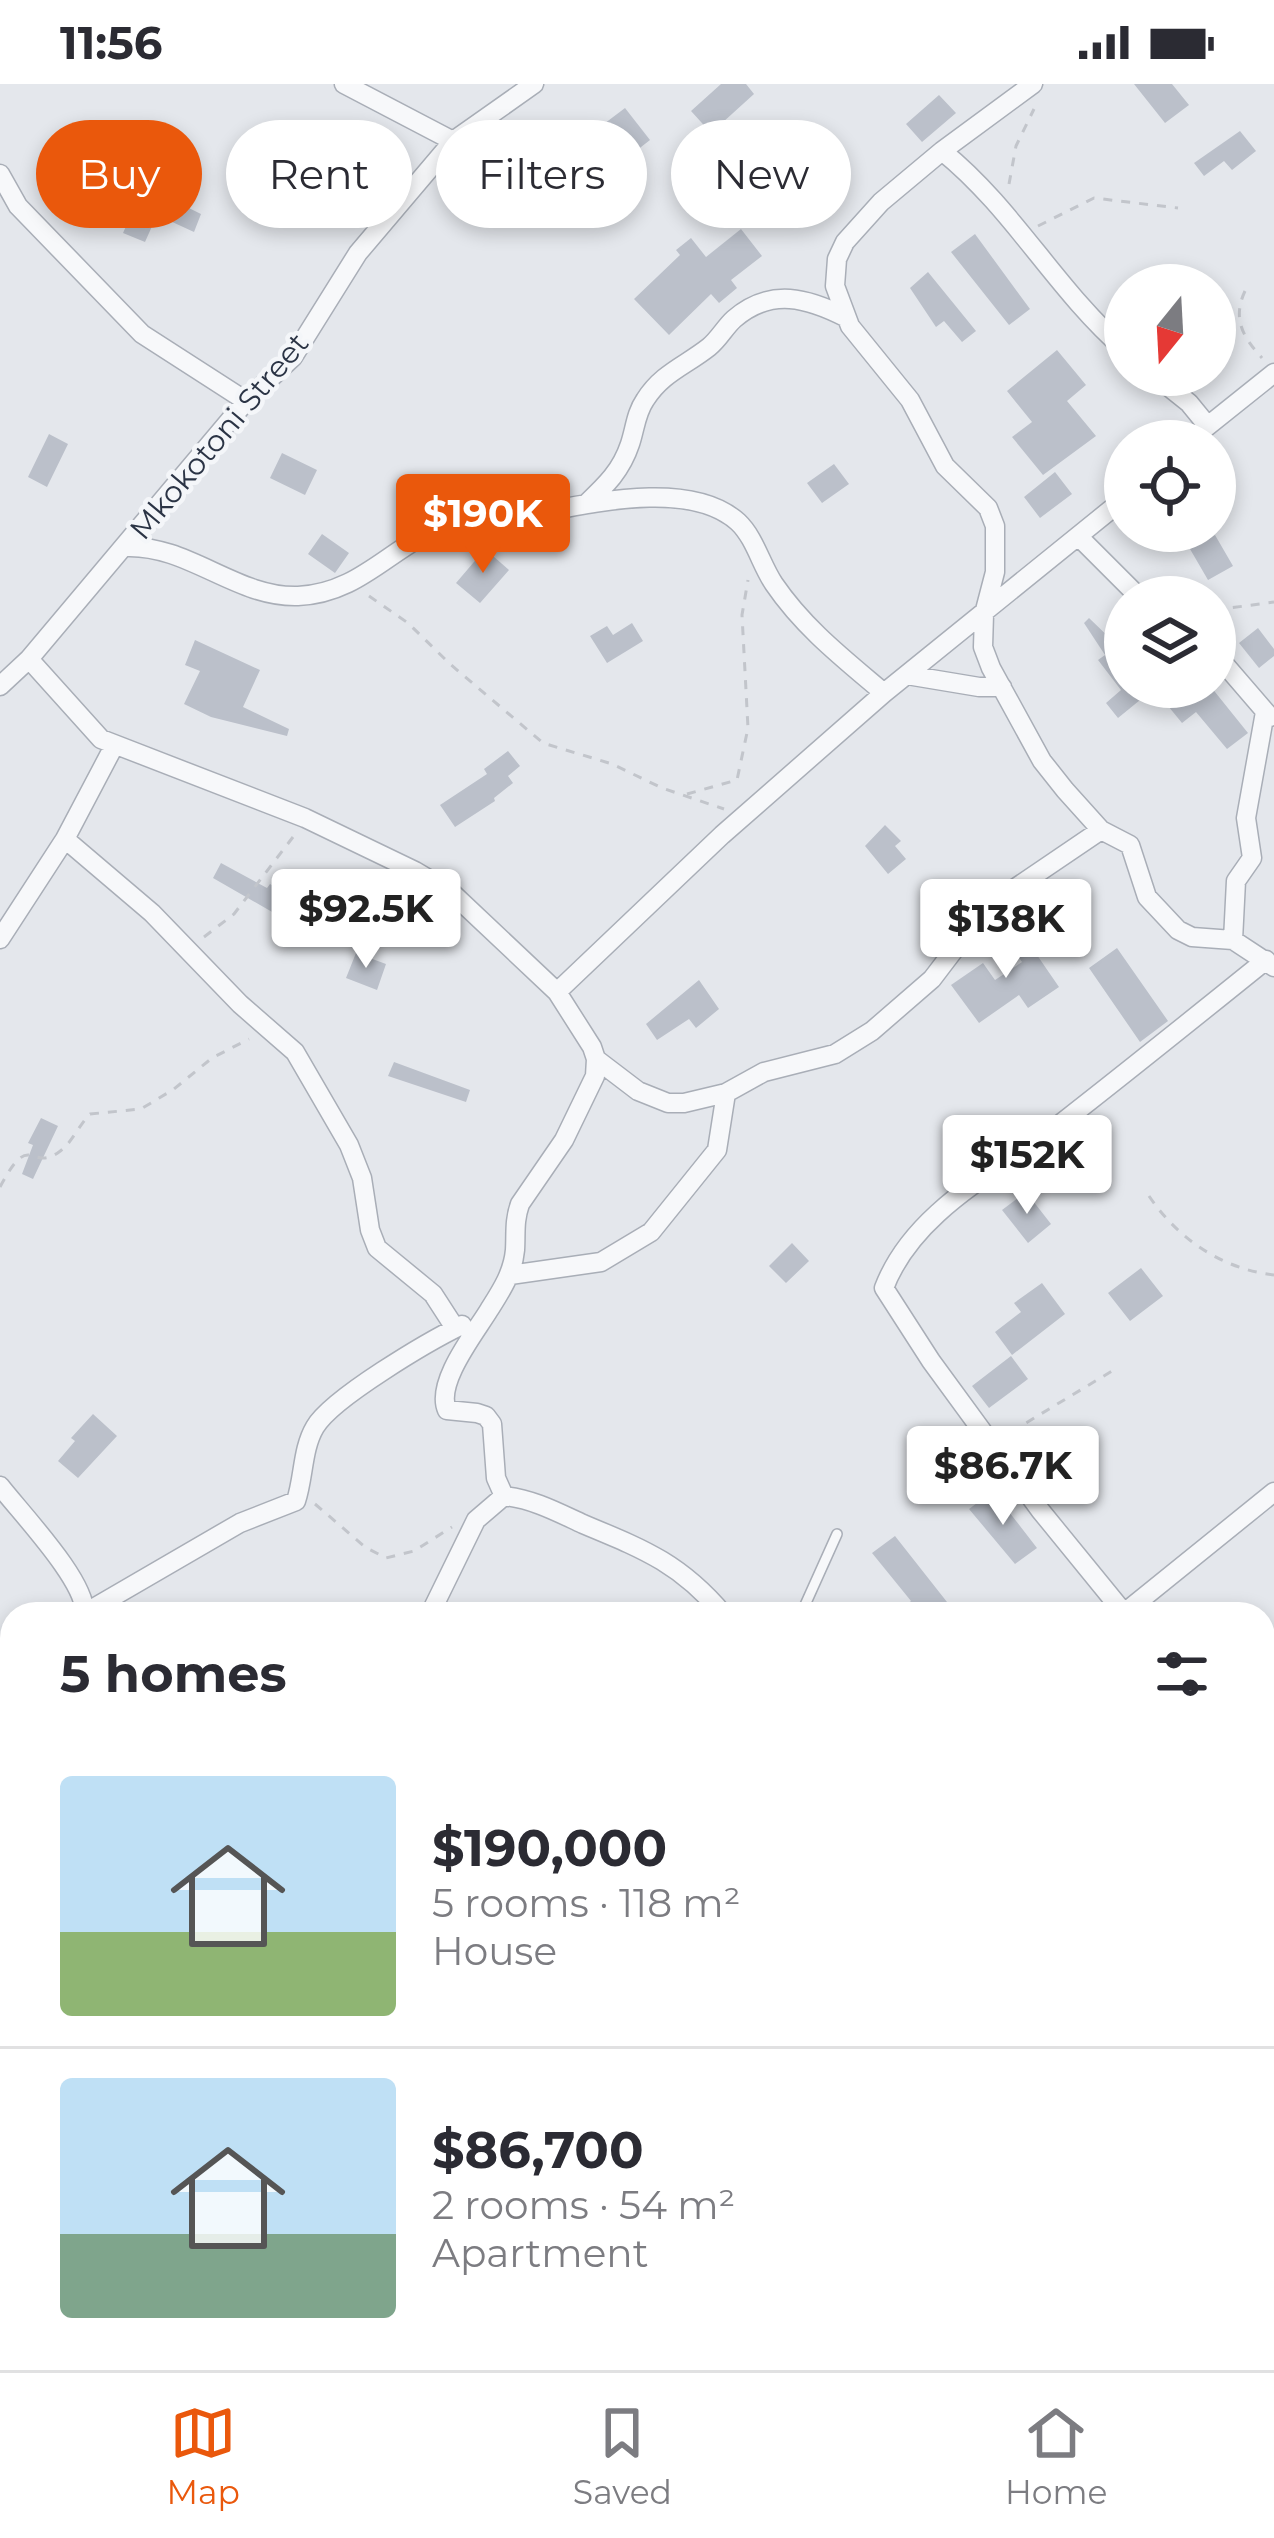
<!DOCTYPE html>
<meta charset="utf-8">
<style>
:root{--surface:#fff;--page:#f7f7f7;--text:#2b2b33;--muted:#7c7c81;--line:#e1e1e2;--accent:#ea580c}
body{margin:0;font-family:Montserrat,sans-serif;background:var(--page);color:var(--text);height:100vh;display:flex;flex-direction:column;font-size:45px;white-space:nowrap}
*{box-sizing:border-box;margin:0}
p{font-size:39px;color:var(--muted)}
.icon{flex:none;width:66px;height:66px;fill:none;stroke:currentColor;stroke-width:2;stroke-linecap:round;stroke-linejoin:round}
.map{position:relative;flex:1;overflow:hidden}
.details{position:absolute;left:0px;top:1518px;width:1275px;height:768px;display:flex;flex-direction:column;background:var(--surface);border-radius:36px 36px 0 0;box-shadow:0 6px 18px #0003}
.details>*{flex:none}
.banner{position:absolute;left:36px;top:36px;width:1203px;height:108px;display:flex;gap:24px}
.needle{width:78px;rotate:198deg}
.controls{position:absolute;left:1104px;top:180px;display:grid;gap:24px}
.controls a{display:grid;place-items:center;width:132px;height:132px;border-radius:50%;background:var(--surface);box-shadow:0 6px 18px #0003;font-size:60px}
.price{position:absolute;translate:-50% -102px;padding:0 27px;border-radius:12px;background:#fff;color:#222;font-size:39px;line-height:78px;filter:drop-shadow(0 3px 6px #0008)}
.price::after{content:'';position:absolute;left:50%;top:72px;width:36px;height:27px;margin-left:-18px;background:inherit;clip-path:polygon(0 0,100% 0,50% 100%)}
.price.on{background:var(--accent);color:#fff}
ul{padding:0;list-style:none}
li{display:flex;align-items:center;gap:36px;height:300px;padding:0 60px}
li+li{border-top:3px solid var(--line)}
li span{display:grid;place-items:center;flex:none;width:336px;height:240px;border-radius:12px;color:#555}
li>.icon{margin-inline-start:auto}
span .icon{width:144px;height:144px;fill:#fffc;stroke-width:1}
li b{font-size:51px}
h2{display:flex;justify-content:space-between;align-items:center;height:144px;padding:0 60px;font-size:51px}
.chip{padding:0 42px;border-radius:54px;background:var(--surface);box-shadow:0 6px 18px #0003;font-size:42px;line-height:108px}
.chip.on{background:var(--accent);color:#fff}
.status{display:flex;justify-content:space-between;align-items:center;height:84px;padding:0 60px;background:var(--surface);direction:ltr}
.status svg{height:33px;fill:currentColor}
.menu{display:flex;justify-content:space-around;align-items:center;height:168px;border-top:3px solid var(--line);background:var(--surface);font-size:33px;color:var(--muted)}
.menu a{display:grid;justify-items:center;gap:6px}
.menu .on{color:var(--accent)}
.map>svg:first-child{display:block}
.building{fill:#bbc0ca}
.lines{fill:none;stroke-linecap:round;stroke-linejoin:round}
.lane-casing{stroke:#a9aeb7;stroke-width:12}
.street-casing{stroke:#a9aeb7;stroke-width:21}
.path{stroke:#c2c5cb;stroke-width:3;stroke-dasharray:9 9;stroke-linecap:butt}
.lane{stroke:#f7f8fa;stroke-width:9}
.street{stroke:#f7f8fa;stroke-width:18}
.labels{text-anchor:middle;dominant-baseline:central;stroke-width:9;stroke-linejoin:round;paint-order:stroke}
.street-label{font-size:30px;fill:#2b3445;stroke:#f4f6f9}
</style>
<div class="status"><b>11:56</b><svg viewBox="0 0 49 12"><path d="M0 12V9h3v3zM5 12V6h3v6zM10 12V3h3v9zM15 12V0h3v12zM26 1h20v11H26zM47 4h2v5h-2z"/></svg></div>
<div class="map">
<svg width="1274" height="2286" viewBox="0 0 1274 2286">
<rect width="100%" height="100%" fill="#e4e7ec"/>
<path class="building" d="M721,0H746L754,10L711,49L691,27Z
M1134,0H1172L1189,21L1165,39Z
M939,11L956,29L922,58L906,40Z
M625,24L650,56L618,81L592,49Z
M1240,47L1256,67L1232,86L1224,77L1204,92L1194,79Z
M538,72L556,94L533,112L550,132L536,143L502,102Z
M144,102L201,130L194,148L157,131L145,158L123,149Z
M741,145L762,172L731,196L737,204L719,219L711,210L669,251L634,215L680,171L676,166L691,154L706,173Z
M975,150L1030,225L1009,241L951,168Z
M928,188L976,247L962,258L944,237L936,243L910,204Z
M1057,266L1086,301L1067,317L1096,352L1043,391L1012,353L1032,338L1007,307Z
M49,350L68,360L47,403L28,393Z
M282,369L317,386L305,411L270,394Z
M834,380L849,400L822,419L807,399Z
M1055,388L1072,410L1040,434L1024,413Z
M322,450L349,469L335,489L308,470Z
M1215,451L1233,482L1208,496L1190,465Z
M485,465L509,486L480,519L456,499Z
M1089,534L1116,560L1125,555V603H1156L1118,634L1106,619L1121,606L1098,576L1105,571L1084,539Z
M632,539L643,557L607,579L590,552L607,542L613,551Z
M1258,544L1274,565V572L1259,584L1239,559Z
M195,556L260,586L243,623L289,645L287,652L211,633L184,620L200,587L185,581Z
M1181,603H1211L1248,649L1227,665L1196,628L1182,639L1164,617Z
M508,667L520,682L508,692L513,699L494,714L495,717L455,743L440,721L487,690L484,685Z
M885,741L901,757L895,762L906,775L888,790L865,762Z
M221,779L267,804L270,800L323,833L312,851L213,794Z
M1015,839L1059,903L1028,924L1019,911L979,939L951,901L983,879L995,896L1022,878L1002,848Z
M1117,864L1168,937L1140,958L1089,884Z
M356,869L386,880L377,906L346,894Z
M699,896L719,925L696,944L689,935L657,956L646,940Z
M394,978L470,1006L466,1018L388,992Z
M41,1034L58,1042L33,1095L22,1090L33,1061L28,1059Z
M1026,1108L1051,1140L1028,1159L1002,1126Z
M792,1159L809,1177L786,1199L769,1182Z
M1141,1184L1163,1212L1130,1237L1108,1209Z
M1042,1199L1065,1230L1012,1271L995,1248L1021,1228L1014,1219Z
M1011,1272L1028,1295L989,1324L972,1302Z
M93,1330L117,1352L78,1394L58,1377L75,1357L71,1354Z
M993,1407L1037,1464L1015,1480L969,1425Z
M895,1452L947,1518L932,1530H895L911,1517L872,1469Z"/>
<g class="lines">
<g class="lane-casing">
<path id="lane" d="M801,1530L837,1450"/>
</g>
<g class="street-casing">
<path id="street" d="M344,0L453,57
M1033,0L942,67L881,118L845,158L837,175L835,202L850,242L910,316L945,382L988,424L995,442V488L984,530L983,563L991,584L1042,677L1065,706L1101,746L1130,761L1147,813L1178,846L1192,853L1233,856L1274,883
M942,67C1013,124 1056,206 1125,266
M0,90L18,122L142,250L246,317
M1154,291L1189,319L1207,341
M1189,357L1274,289
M586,420C606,401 621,387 630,360C635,345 636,329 645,316C662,289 685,282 709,263C719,255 725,243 734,235C771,203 808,214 847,234
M1078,452L1139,513
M125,463C188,460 236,514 298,512C365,509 395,455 453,440C473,435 496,436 516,433C577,423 687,392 738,438C755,454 761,481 774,500C804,544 844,575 884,609
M1215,574L1227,583L1270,633
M29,575L101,655L305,734L415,787L452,809L557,908L592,963L596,975L595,992L564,1056L520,1120C514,1137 516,1149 515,1166C513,1189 501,1207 489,1226C475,1249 435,1299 447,1326L477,1329L486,1332L492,1340L496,1394L504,1412
M907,591L979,603H1002
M0,602L29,575L246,317L293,273L358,169L453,57L534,0
M65,755L152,829L240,920L295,968L349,1061L362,1094L370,1146L377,1164L433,1210L455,1244
M0,855L65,755L114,662
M1233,856L1236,797L1252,774L1246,734L1265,628
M557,908L722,751L884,609L1125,414
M596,975L638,1007L668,1019H684L726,1009L764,988L835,970L872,947L932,895L986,824L1101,746
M510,1191L601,1178L651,1148L717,1066L726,1009
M0,1402C20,1428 89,1500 84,1530
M85,1529L240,1439L296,1417C304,1393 302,1365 315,1343C332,1314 429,1257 462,1241
M1124,1529L1040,1426L931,1277L884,1204C914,1125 1001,1086 1064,1037C1132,984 1199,930 1266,876
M430,1530L476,1436L504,1412C533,1415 557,1428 583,1440C643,1465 680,1479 723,1530
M1123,1530L1274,1408
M0,1602L12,1593
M1263,1708L1274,1699
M0,1926L12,1917
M0,2004L12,2019
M1263,2129L1274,2119
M0,2205L12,2196
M1263,2211L1274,2222
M244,2274L251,2286
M437,2274L444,2286
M999,2274L1009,2286
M183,2286L199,2274"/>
</g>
<path class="path" d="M1009,100L1016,62L1034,25
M1038,142L1094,114L1178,124
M1245,207C1232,235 1243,253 1262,274
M369,512L408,539L450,580L543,659L612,680L662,704L724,725
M1215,526L1274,518
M687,710L737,696L748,644L742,531L748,496
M204,853L234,830L293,753
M0,1103C31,1044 30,1089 59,1068C72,1059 79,1041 90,1030L141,1025L174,1005L212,974L249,955
M1149,1112C1178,1155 1222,1185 1274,1191
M1011,1348L1117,1284
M315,1420L365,1463L386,1474L414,1467L452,1443
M1263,1873L1274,1880"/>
<use href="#lane" class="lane"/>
<use href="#street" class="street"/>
</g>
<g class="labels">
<g class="street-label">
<text transform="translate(219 352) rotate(-50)">Mkokotoni Street</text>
</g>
</g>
</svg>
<div class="controls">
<a><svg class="needle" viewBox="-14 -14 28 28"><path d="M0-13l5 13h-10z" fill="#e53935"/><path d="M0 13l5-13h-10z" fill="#7c7c81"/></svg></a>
<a><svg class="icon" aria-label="locate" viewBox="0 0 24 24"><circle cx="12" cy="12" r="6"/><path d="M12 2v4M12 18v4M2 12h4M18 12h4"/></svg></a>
<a><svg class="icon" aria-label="layers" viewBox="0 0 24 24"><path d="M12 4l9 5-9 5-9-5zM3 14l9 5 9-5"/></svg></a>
</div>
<b class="price on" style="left:483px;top:492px">$190K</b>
<b class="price" style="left:366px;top:887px">$92.5K</b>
<b class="price" style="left:1006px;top:897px">$138K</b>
<b class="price" style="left:1027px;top:1133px">$152K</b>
<b class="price" style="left:1003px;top:1444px">$86.7K</b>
<div class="banner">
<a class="chip on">Buy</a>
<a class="chip">Rent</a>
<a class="chip">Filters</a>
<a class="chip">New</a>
</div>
<section class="details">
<h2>5 homes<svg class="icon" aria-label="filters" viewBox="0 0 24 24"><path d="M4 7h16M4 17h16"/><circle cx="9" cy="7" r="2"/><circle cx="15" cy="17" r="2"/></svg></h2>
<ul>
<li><span style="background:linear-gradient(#bfe0f5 65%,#8fb573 0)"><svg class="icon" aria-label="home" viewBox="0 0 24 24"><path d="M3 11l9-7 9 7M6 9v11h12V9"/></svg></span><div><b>$190,000</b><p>5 rooms · 118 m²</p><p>House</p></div></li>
<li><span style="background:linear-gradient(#bfe0f5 65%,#7fa58c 0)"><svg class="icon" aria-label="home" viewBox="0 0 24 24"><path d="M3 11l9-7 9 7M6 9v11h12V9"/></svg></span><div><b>$86,700</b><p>2 rooms · 54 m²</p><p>Apartment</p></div></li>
</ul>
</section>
</div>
<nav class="menu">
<a class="on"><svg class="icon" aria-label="map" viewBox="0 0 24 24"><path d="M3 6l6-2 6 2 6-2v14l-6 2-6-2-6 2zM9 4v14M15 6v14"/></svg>Map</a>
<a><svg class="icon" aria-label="saved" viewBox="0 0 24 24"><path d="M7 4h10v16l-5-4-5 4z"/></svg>Saved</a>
<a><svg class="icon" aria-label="home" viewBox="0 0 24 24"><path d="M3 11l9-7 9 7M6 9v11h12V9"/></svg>Home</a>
</nav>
